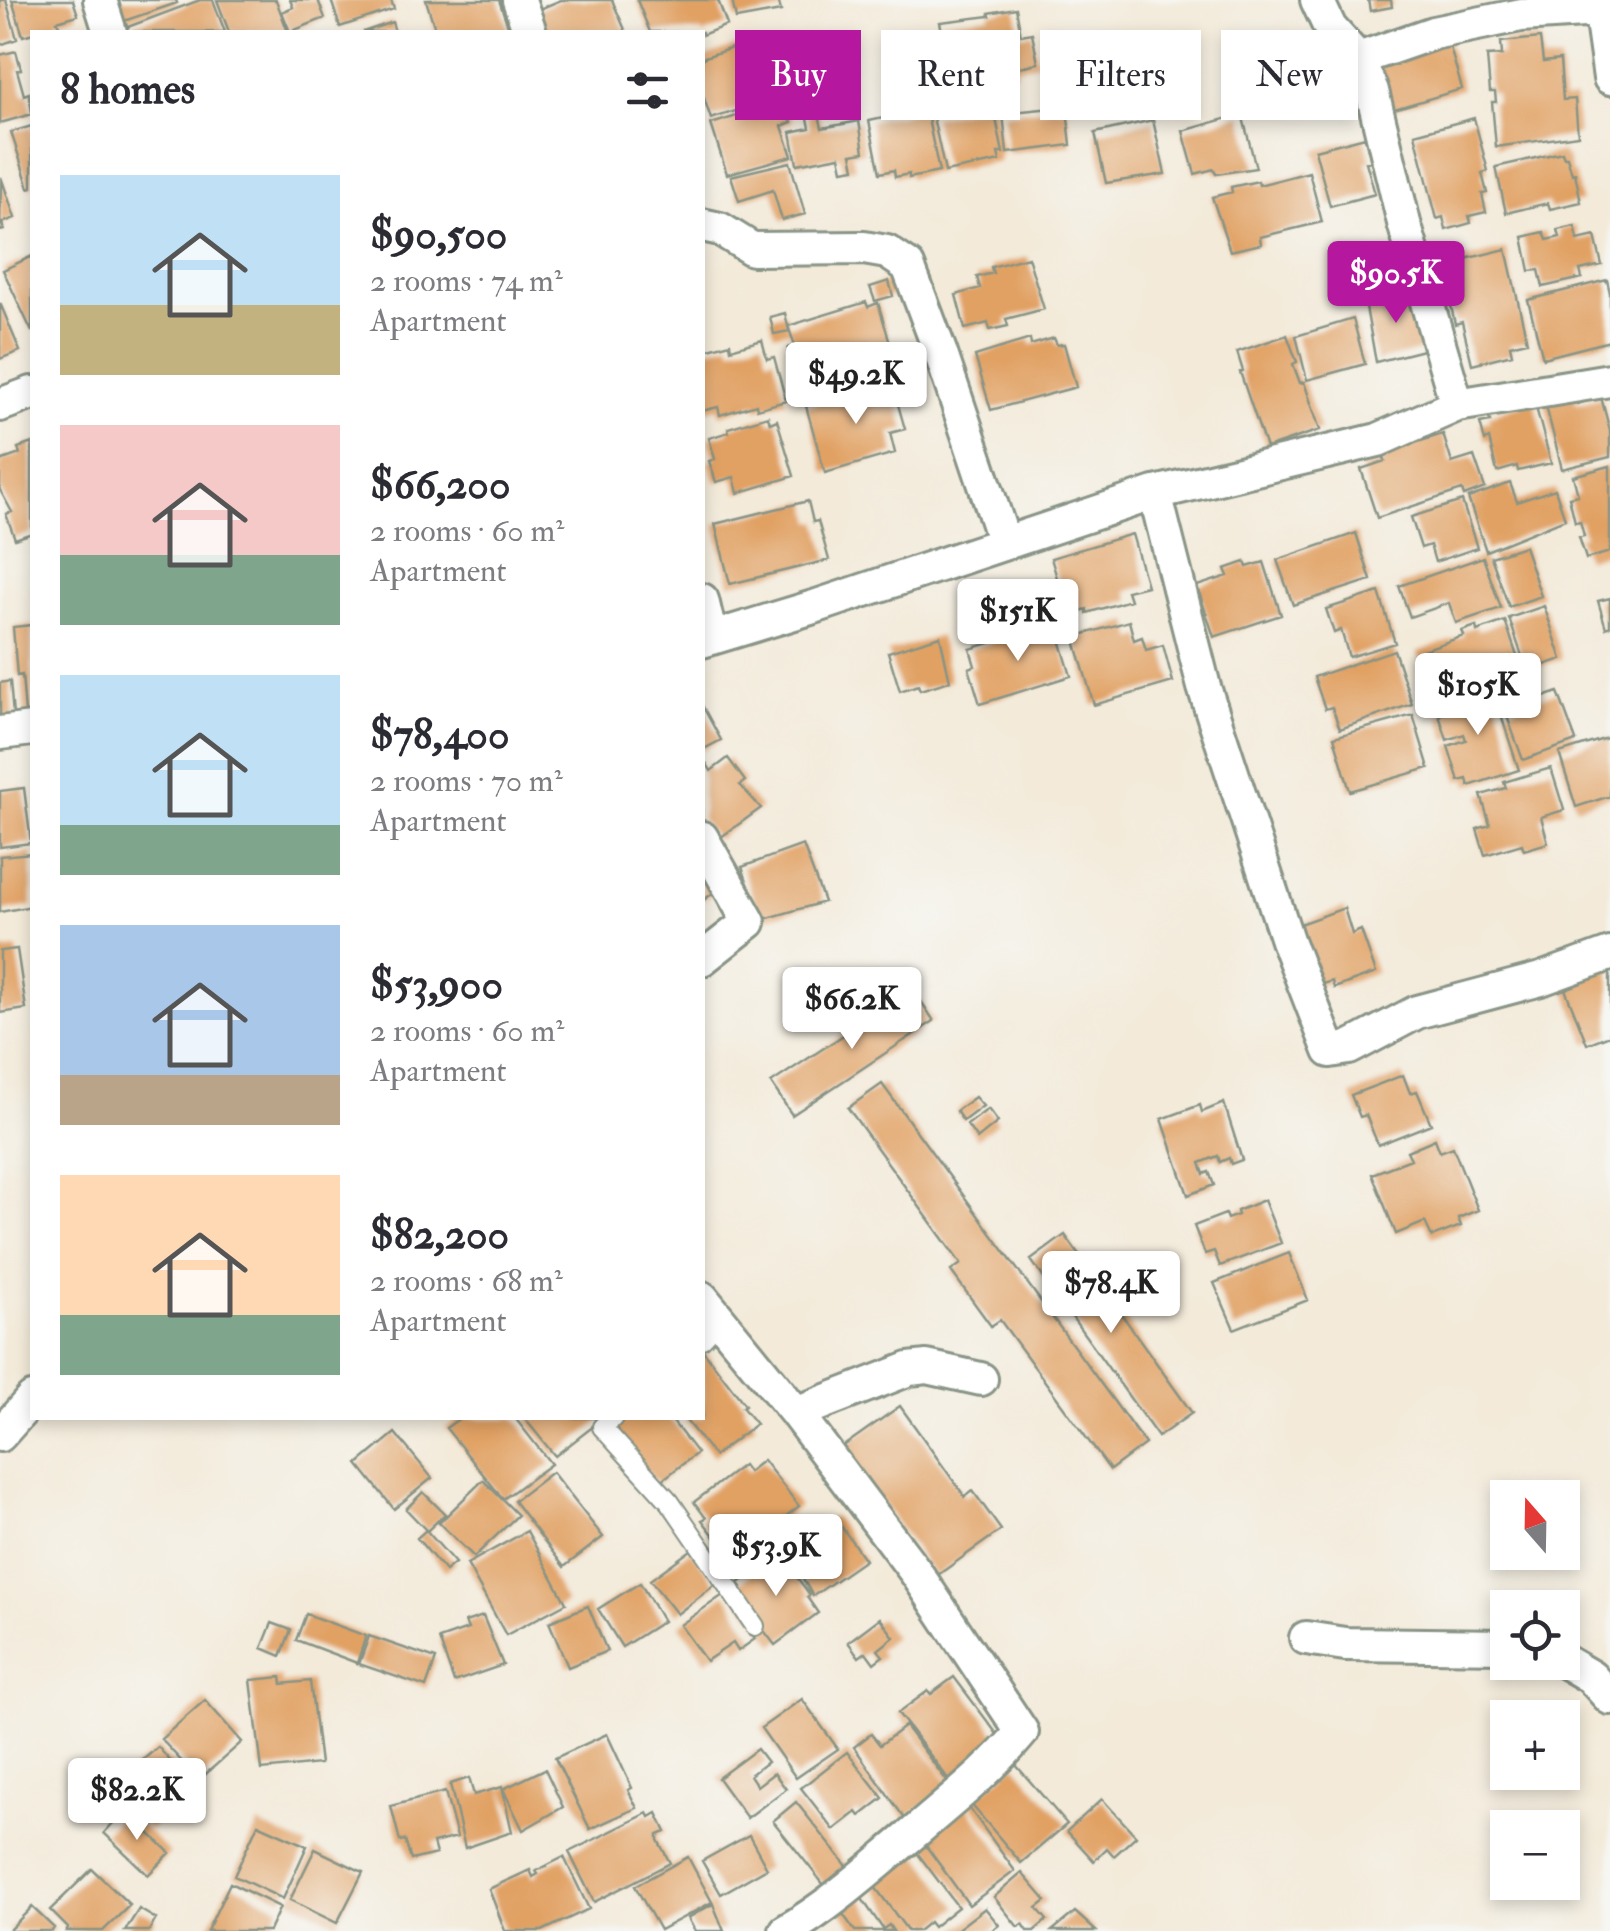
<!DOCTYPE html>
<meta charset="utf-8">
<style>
:root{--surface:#fff;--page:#f2f2f3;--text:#2b2b33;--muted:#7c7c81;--accent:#b5179e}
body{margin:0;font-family:"IM FELL Double Pica",serif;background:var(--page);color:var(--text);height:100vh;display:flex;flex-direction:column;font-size:38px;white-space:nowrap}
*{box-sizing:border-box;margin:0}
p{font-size:32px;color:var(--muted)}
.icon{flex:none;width:55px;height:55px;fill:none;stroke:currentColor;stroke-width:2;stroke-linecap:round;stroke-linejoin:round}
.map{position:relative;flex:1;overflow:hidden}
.sheet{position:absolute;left:30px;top:30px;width:675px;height:1390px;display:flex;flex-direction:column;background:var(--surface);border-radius:0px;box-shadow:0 5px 15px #0003}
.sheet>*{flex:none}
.banner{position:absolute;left:735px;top:30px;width:725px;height:90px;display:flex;gap:20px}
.needle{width:65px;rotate:340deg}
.tools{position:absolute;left:1490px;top:1480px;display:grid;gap:20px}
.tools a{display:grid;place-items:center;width:90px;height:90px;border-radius:0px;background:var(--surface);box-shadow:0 5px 15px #0003;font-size:50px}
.price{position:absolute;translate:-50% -85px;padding:0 22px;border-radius:10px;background:#fff;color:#222;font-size:32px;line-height:65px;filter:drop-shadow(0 2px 5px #0008)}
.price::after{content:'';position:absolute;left:50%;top:60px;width:30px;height:22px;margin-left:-15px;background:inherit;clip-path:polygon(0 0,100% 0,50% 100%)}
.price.selected{background:var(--accent);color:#fff}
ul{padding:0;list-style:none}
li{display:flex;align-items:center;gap:30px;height:250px;padding:0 30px}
li span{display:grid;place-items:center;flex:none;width:280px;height:200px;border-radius:0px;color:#555}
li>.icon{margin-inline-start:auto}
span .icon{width:120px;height:120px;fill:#fffc;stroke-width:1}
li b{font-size:42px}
h2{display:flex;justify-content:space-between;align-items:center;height:120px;padding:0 30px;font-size:42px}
.tag{padding:0 35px;border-radius:0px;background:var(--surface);box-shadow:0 5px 15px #0003;font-size:35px;line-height:90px}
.tag.selected{background:var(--accent);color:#fff}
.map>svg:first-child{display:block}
.building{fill:#e1a164}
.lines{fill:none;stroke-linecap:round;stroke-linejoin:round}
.lane-casing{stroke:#899486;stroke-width:22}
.street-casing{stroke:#899486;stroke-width:38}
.lane{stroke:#fff;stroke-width:18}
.street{stroke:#fff;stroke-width:32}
</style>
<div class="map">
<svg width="1610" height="1931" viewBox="0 0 1610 1931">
<rect width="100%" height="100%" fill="#f6f6f2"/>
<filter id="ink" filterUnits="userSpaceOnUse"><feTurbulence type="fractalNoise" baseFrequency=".01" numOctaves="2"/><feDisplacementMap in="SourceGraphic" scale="20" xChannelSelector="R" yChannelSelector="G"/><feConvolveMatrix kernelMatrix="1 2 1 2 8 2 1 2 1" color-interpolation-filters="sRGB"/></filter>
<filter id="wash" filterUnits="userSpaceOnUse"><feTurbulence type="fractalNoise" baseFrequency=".0048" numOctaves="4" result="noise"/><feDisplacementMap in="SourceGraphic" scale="40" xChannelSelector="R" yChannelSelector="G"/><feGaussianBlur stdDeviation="2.25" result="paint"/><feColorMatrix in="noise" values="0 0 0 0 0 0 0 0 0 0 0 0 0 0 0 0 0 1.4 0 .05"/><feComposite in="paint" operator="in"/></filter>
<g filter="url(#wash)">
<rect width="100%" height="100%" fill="#f3ead9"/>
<g id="blocks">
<path class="building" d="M0,0H6L17,39L0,45Z
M12,0H73L78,15L57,21L59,26L23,36Z
M117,0H176L177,3L124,21Z
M200,0H213L225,32H127L125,28Z
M217,0H276L288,32H229Z
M290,0H318L325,18L290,32L282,12L293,7Z
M331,0H391L394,9L340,27Z
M426,0H499L510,32H436Z
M561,0H612L626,32H547L537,10Z
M637,0H718L727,25L702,35V32H650Z
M732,0H778L781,11L736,19Z
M1368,0H1391L1392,7L1370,11Z
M1016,8L1021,35L1032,33L1038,63L1016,68L1017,73L980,80L979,75L952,80L940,22L990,16L989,13Z
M392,22L395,32H363Z
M1447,37L1462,89L1391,110L1375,58Z
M1540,38L1543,62L1560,60L1563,100L1575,99L1578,135L1496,147L1492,102H1496L1495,92H1490L1487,56L1502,55L1501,42Z
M750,42L760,72L755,73L764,102L711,119L702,92V58Z
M16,51L21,69L17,70L24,95L29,93L32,114L0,123V55Z
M787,103L792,122L782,126L792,156L727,174L711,124L769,106L772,117L776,116L773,107Z
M993,104L1003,153H998L1000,161L945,172L933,117Z
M1062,107L1067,109L1071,145L1007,153L1003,113Z
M926,109L939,172L909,178V174L895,177L894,170L880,173L869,121Z
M818,110L822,128L859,121L864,152L852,154L855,168L843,170L840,156L797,164L791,132L810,128L807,113Z
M1242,114L1256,168L1216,174L1214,169L1195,174L1183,131Z
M1474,118L1488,171L1482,173L1487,193L1482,194L1486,212L1469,216L1471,223L1446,230L1443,217L1437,219L1415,134Z
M1153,120L1165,174L1106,183L1095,133Z
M32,126V187L29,188L11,132Z
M1365,137L1371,161L1366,162L1375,194L1330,206L1315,150Z
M1562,152L1564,157H1567L1572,174L1575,173L1581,202L1550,209L1548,203L1506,213L1496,167Z
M790,162L805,214L782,220L773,190L739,201L731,176Z
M1309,172L1322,222L1260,237L1261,244L1230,251L1212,197L1232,192L1231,187L1258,181L1259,185Z
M1,177L15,218L2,223L4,230L0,231Z
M1575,226L1578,240L1595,236L1602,265L1580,270L1582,278L1543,287L1539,270L1530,271L1523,237L1544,232L1547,240L1560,237L1558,230Z
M1506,249L1527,341L1510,345L1512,354L1472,364L1462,322L1455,324L1444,274L1451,272L1449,263Z
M32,256V332L3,270Z
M1028,257L1044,309L1006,319L1008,326L990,330L988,323L965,329L956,295L980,288L977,277L993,273L991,267Z
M1607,280L1610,293V341L1543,358L1528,300Z
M889,281L893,296L875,301L870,287Z
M1418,293L1427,349L1376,362L1365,302Z
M866,302L868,307L878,303L896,363L802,392L788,348L795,346L788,326Z
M0,303L20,351L0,359Z
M785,313L789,331L774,334L770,317Z
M1353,319L1365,364L1307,380L1296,336Z
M1287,335L1297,362L1293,364L1300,383L1304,382L1320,430L1266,448L1240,372L1243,371L1237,352Z
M1054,338L1057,345L1064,344L1076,387L991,410L975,356L1030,339L1031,345Z
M762,340L767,359L774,357L786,401L757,409L756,404L720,415L718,407L702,411V351L730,343L731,349Z
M891,380L905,429L890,433L895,453L825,473L806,406L833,398L835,403L852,399L850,392Z
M1574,394L1577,404L1601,397L1610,431V457L1562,469L1545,402Z
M1534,400L1551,463L1518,471L1517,466L1497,472L1489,439L1485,441L1480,423L1490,421L1488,416Z
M768,416L770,423L777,420L794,476L738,493L734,477L716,482L709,461L715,459L709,438L729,432L728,428Z
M1443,434L1452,463L1474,456L1485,488L1464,496L1462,490L1377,518L1361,469L1385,461L1383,453Z
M32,443V533L15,539L6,514L12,512L0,490V461L20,454L18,448Z
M1610,466V552L1586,559L1579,537L1584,536L1580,521L1575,522L1569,497L1578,495L1573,476Z
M1510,483L1517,502L1555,489L1565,519L1486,551L1468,498Z
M808,501L813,522L818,521L829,560L730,584L715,524Z
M1462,501L1477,548L1435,562L1430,545L1421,548L1411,517Z
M1356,533L1371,580L1293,605L1277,560Z
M1132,534L1147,586L1127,591L1130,600L1087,613V609L1068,614L1051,558Z
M1524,546L1541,596L1509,607L1491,557Z
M1483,557L1501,608L1456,623L1449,603L1410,617L1399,586Z
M1245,562L1247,567L1264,562L1281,615L1214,637L1197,586L1228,576L1225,569Z
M1379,592L1395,643L1349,657L1341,630L1334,633L1326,609Z
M1610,598V626L1606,628L1598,601Z
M1544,606L1562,659L1527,671L1509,618Z
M1129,621L1134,640L1142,637L1146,650L1163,645L1173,682L1094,705L1074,637Z
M1505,621L1523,674L1435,704L1417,652L1464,636L1462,631L1476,626L1477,631Z
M1055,623L1071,676L980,704L969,668L975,666L970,649Z
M32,625V724L26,725L22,675L17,676L13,627Z
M940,636L950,681L920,690L918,685L900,691L888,652Z
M1394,650L1412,704L1340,729L1332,707L1325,709L1314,677Z
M10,681L14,727L0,728V683Z
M1492,688L1519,770L1469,786L1467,779L1459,781L1448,746L1466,740L1464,734L1447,740L1439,715L1448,712L1445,703Z
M1558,692L1576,741L1523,760L1505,711Z
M702,705L721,740L702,750Z
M1413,715L1429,768L1350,791L1334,737Z
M1610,737V796L1576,807L1559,753Z
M728,758L745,781L740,785L761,808L717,840L702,820V767L707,764L711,771Z
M1551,768L1564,810L1541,817L1548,843L1524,850L1522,844L1485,855L1477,829L1490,825L1481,795L1506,788L1504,782Z
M24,788L31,843L0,847V791Z
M803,845L824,902L761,920L742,867Z
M32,853V906L0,912V856Z
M702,866L719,889L702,901Z
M1344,908L1352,934L1361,930L1376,973L1334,988L1332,981L1316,986L1294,926Z
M17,949L26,1009L0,1013V951Z
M1610,964V1035L1587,1044L1565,989L1584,981L1582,975Z
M913,989L934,1021L792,1115L771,1083Z
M1403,1075L1410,1093L1417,1091L1431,1124L1378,1145L1366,1115L1360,1117L1351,1095Z
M882,1084L1145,1444L1110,1470L1000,1320L991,1326L951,1271L961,1264L848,1108Z
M975,1097L983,1106L963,1121L956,1111Z
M1224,1103L1242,1160L1231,1164L1229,1158L1220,1162L1218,1156L1200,1163L1204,1174L1209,1172L1214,1185L1188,1195L1162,1119L1200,1105L1202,1112Z
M988,1109L998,1122L977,1139L967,1125Z
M1435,1139L1440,1152L1453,1147L1478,1210L1458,1218L1461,1226L1432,1237L1425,1222L1396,1234L1372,1174L1411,1159L1407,1151Z
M1264,1200L1281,1243L1220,1266L1214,1251L1205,1254L1194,1226L1225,1214L1227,1219L1238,1215L1237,1211Z
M1065,1235L1192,1413L1158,1437L1031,1260Z
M1289,1253L1308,1300L1234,1329L1214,1283Z
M702,1349L745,1405L742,1407L756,1424L714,1456L684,1418H702Z
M900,1406L965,1497L973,1491L1001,1530L935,1577L842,1447Z
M460,1418H515L551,1464L503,1499L446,1428Z
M529,1418H595L599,1422L555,1456L526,1420Z
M622,1418H670L697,1453L657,1484L611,1426Z
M395,1433L432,1478L394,1509L358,1464Z
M763,1460L799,1506L776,1524L772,1519L750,1535L755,1541L732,1559L702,1520L706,1518L694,1502L743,1465L748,1472Z
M552,1472L603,1537L564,1567L514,1501Z
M483,1480L518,1515L474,1557L439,1523Z
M423,1492L445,1514L427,1531L406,1509Z
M834,1516L865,1560L813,1596L785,1549Z
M426,1530L455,1563L445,1571L417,1538Z
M527,1531L566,1603L506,1635L467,1564Z
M691,1550L716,1584L677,1614L650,1580Z
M779,1553L810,1595L807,1597L818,1613L775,1645L735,1593L742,1587L739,1583Z
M640,1583L663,1621L622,1647L598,1609Z
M726,1593L755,1639L738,1651L733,1643L706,1661L680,1625Z
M588,1606L607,1651L568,1667L549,1622Z
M306,1614L366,1636L357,1663L296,1640Z
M483,1616L503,1665L454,1682L439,1639L468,1629L465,1622Z
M880,1618L894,1637L878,1650L883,1656L874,1663L866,1652L859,1657L848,1642Z
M272,1623L291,1630L281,1656L262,1648Z
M369,1636L436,1659L426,1687L359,1664Z
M281,1677L282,1684L310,1681L320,1764L262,1770L251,1680Z
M954,1677L1006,1746L953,1785L898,1713L928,1691L931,1694Z
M802,1699L838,1749L796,1778L761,1728Z
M205,1700L242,1742L199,1780L161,1739Z
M905,1726L950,1785L905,1819L854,1747L871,1734L880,1745Z
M607,1734L632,1788L628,1790L637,1808L590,1829L555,1758Z
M158,1747L194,1788L149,1830L111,1787Z
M757,1749L767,1762L750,1775L757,1786L774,1773L786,1789L747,1818L718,1778Z
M847,1752L883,1798L860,1816L857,1812L834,1830L801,1788Z
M1015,1764L1067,1824L1021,1863L970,1803Z
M545,1769L563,1807L523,1830L503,1789Z
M469,1778L474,1795L502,1787L512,1832L465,1848L450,1784Z
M445,1792L457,1837L433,1843L436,1854L411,1860L405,1840L400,1841L391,1806Z
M1102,1799L1136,1836L1114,1856L1107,1848L1094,1861L1067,1831Z
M796,1802L847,1866L824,1885L773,1821Z
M967,1805L1015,1871L969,1905L921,1839Z
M125,1810L170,1853L148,1875L104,1833Z
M648,1813L650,1817L657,1813L666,1832L658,1835V1840L670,1863L594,1902L569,1852Z
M258,1824L307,1846L283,1899L234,1876Z
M749,1835L767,1868L721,1894L702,1861Z
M909,1842L958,1907L933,1927L929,1922L918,1931H908L869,1879Z
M315,1849L363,1872L337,1923L290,1900Z
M564,1857L589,1909L542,1931H505L489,1889L530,1870L533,1877L538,1874L536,1871Z
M688,1857L712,1902L660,1930L635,1886Z
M92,1869L130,1905L103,1931H66L68,1928L50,1910Z
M1022,1873L1046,1901L1037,1908L1047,1920L1034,1931H1028L1023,1924L1018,1927L994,1897Z
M230,1883L280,1907L269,1931H207Z
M860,1896L883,1929L889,1925L893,1931H855L840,1910Z
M713,1904L724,1931H695L688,1918Z
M32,1907L54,1928L52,1931H8Z
M985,1908L999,1925L991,1931H955Z
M139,1909L156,1919L149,1931H125Z
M1075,1912L1096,1931H1052Z"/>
</g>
</g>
<g filter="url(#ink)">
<use href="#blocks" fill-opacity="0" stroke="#899486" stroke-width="2.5"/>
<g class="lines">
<g class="lane-casing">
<path id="lane" d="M702,1339L720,1320
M613,1418L602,1427L670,1502L755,1626"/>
</g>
<g class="street-casing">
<path id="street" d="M100,0L110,32
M519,0L530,32
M1317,0L1330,28L1358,59L1372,91L1404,223L1457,405
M1599,0L1610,78
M1358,59L1433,33L1521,15L1600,10
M702,225L720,229L752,249L864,248L887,252L908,266L941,354L1004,542
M0,405L32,393
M1155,493L1204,687L1287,940L1330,1051L1349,1048L1417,1012L1541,979L1610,954
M702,600L711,638
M702,641L817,606L1155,493L1378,440L1457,405L1610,380
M0,733L32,729
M702,838L749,922L702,959
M702,1298L796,1413L915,1571L1022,1732C989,1772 948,1803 909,1837C869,1870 831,1905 786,1931
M796,1413L909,1369L927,1367L981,1379
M0,1435L32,1399
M1306,1638L1345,1644L1508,1646
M1562,1660L1591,1677L1610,1698"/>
</g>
<use href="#lane" class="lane"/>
<use href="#street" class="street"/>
</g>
</g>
</svg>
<div class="tools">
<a><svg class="needle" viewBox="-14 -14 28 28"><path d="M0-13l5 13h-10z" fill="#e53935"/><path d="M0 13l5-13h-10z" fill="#7c7c81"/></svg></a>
<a><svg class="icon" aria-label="locate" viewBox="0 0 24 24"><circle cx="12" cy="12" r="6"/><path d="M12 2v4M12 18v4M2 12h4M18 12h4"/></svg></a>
<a>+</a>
<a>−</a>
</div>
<b class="price selected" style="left:1396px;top:326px">$90.5K</b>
<b class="price" style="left:856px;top:427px">$49.2K</b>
<b class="price" style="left:1018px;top:664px">$151K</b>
<b class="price" style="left:1478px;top:738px">$105K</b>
<b class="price" style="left:852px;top:1052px">$66.2K</b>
<b class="price" style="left:1111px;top:1336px">$78.4K</b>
<b class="price" style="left:776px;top:1599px">$53.9K</b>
<b class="price" style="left:137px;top:1843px">$82.2K</b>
<div class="banner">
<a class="tag selected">Buy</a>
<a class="tag">Rent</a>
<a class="tag">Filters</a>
<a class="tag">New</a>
</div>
<section class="sheet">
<h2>8 homes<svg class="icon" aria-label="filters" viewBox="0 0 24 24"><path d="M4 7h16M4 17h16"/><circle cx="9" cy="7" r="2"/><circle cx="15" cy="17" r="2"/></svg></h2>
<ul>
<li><span style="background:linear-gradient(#bfe0f5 65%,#c2b280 0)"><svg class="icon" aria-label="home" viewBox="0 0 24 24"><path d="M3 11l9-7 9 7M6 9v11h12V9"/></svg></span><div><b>$90,500</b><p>2 rooms · 74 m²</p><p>Apartment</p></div></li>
<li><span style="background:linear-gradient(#f6c9c9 65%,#7fa58c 0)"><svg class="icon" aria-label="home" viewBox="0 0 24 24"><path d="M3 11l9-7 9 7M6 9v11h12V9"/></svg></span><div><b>$66,200</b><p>2 rooms · 60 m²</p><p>Apartment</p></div></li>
<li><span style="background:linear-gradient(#bfe0f5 75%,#7fa58c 0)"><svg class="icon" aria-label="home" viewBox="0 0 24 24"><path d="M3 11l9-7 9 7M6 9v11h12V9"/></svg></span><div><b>$78,400</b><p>2 rooms · 70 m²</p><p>Apartment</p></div></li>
<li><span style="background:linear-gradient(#a9c7e8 75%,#b9a48a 0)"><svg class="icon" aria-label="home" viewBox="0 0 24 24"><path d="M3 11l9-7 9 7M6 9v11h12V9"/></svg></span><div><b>$53,900</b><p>2 rooms · 60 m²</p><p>Apartment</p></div></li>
<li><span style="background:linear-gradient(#ffd9b3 70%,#7fa58c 0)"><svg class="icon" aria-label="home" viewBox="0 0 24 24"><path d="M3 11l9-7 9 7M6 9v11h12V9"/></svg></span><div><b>$82,200</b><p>2 rooms · 68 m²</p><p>Apartment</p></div></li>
</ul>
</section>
</div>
